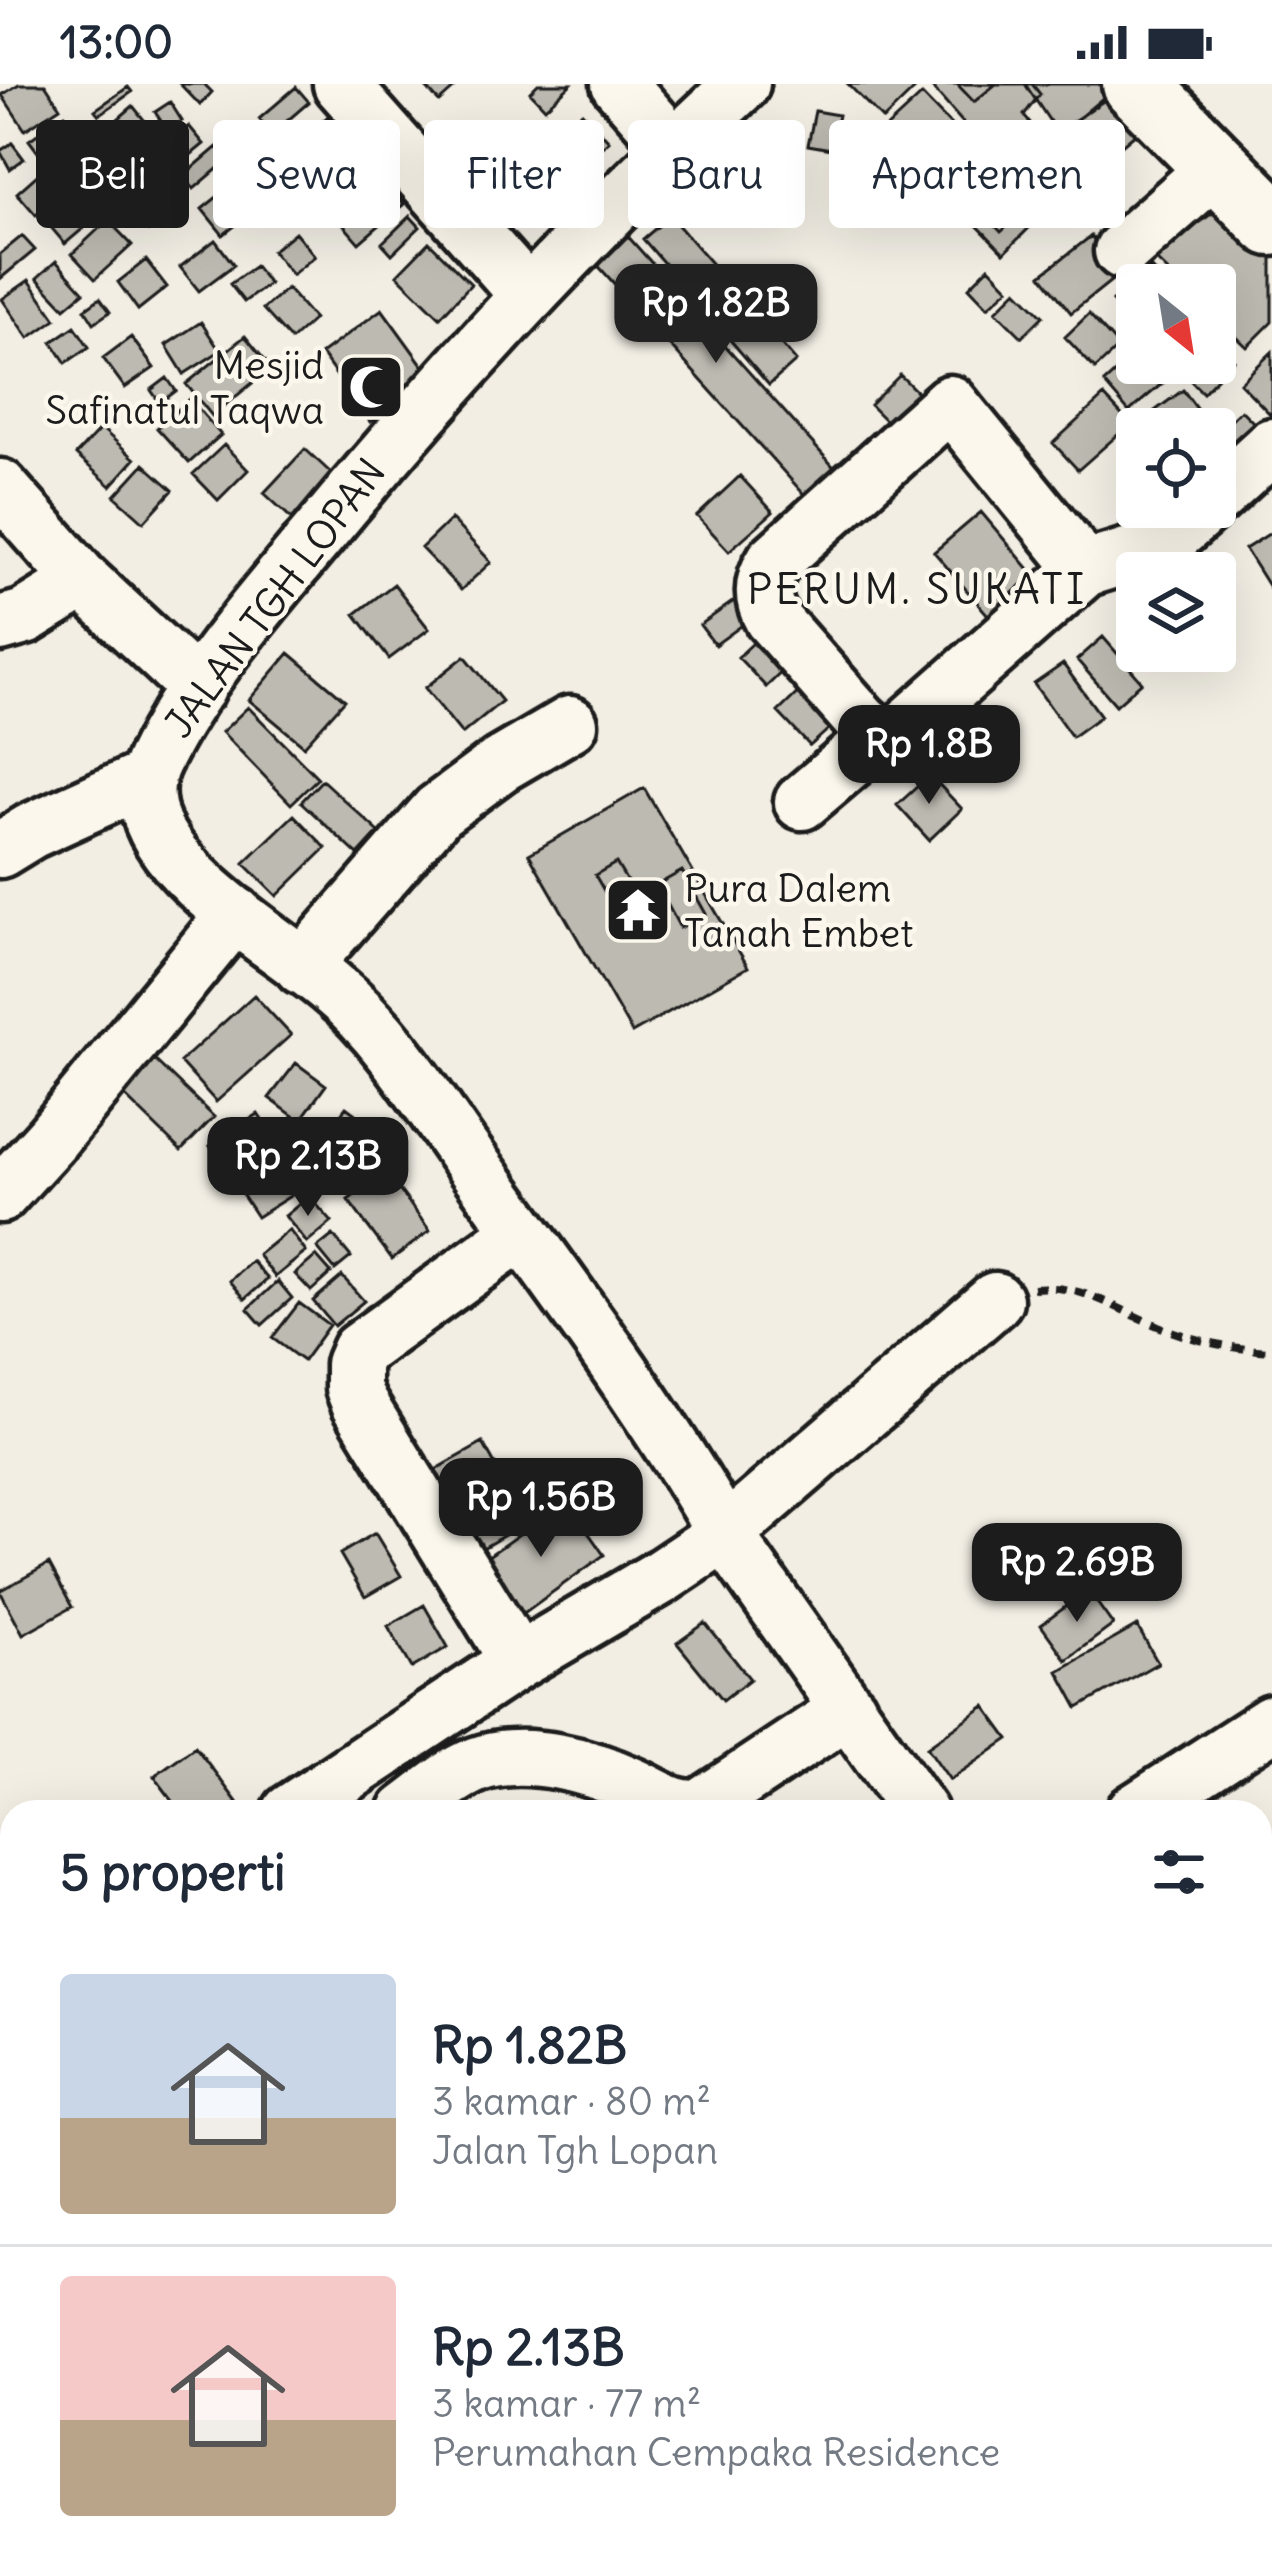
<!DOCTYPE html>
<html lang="id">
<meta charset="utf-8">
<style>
:root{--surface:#fff;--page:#f2f2f3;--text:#1f2937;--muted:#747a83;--line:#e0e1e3;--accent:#1c1c1c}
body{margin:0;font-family:Delius,sans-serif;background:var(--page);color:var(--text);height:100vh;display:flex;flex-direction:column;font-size:45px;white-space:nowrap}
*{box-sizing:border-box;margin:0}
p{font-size:39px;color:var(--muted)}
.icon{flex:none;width:66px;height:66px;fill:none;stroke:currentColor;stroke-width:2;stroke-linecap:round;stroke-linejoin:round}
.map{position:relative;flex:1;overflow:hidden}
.sheet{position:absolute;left:0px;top:1716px;width:1272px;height:771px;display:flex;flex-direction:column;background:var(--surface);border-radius:36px 36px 0 0;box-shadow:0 12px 48px #0002}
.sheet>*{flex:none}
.guide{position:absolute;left:36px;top:36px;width:1200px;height:108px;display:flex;gap:24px}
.needle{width:78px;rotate:150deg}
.fabs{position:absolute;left:1116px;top:180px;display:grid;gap:24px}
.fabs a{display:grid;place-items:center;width:120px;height:120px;border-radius:12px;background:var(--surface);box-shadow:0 12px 48px #0002;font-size:60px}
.price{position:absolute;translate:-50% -102px;padding:0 27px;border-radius:24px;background:var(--accent);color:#fff;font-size:39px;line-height:78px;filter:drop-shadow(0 3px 6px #0008)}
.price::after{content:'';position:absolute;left:50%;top:72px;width:36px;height:27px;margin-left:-18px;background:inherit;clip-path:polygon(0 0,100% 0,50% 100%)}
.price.on{background:#222;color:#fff}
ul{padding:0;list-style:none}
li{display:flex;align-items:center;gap:36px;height:300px;padding:0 60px}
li+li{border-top:3px solid var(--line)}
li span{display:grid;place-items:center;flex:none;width:336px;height:240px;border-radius:12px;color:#555}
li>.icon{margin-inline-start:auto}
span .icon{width:144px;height:144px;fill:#fffc;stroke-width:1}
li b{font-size:51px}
h2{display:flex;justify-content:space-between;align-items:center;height:144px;padding:0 60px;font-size:51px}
.tag{padding:0 42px;border-radius:12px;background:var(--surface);box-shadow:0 12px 48px #0002;font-size:42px;line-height:108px}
.tag.on{background:var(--accent);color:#fff}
.status{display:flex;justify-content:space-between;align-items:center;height:84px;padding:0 60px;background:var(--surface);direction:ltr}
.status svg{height:33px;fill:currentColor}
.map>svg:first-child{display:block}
.building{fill:#bdbab1;stroke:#1c1c1c;stroke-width:3}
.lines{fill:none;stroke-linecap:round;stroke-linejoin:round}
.minor-casing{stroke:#1c1c1c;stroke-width:63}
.highway-casing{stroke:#1c1c1c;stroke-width:75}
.path{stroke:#1c1c1c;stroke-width:8;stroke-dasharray:12 9;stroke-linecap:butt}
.minor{stroke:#fbf7ec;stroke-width:54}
.highway{stroke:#fbf7ec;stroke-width:66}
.labels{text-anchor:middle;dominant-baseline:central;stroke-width:9;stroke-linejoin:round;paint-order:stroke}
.poi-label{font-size:39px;fill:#1c1c1c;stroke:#fbf7ec;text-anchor:end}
.street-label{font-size:39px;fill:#1c1c1c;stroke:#fbf7ec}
.neighbourhood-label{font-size:42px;letter-spacing:3px;fill:#1c1c1c;stroke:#fbf7ec}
</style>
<div class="status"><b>13:00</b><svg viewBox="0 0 49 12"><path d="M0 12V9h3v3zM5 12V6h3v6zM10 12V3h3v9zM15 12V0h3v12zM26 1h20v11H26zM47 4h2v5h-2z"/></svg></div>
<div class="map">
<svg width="1272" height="2486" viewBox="0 0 1272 2486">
<rect width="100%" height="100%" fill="#f2eee4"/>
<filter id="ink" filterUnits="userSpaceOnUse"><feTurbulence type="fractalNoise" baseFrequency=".00833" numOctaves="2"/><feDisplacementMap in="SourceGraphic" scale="24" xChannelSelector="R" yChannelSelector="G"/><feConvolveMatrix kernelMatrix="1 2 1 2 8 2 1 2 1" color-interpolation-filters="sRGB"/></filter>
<g filter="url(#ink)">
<path class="building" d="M19,0H45L60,23L25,46L2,11Z
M180,0H204L212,8L200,21Z
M423,0H459L439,18Z
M538,0H571L545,24L530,8Z
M848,0H918L919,1L883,36Z
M929,0H1032L1040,10L1024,31L1044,57L1006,88Z
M957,0H996L974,18Z
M1025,0H1115L1120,6L1057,48Z
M128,3L132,8L99,31L95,26Z
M296,3L309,18L272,50L259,35Z
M922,11L1003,95L1046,63L1081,103L1037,136L1004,169L884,46Z
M1105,12L1136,49L1087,90L1056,53Z
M170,18L182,37L167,46L155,28Z
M133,22L149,42L135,55L118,35Z
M815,27L838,31L831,65L808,61Z
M582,28L609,57L585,78L559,49Z
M65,30L78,49L43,75L29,56Z
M327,33L353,63L312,98L286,69Z
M189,42L204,60L175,84L159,65Z
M107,43L120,61L105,70L93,52Z
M973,57L994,95L959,115L938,76Z
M12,59L24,75L10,85L0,67Z
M84,61L96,80L72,95L60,76Z
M262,62L272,75L250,92L239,79Z
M217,63L228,76L194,105L183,92Z
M1048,65L1069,87L1001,148L980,125Z
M532,71L558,98L538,116L513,89Z
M147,82L159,99L126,124L113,108Z
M43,86L63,109L36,131L17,109Z
M378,90L404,120L359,159L333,129Z
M232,101L253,128L223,151L202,125Z
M166,107L178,122L148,147L135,132Z
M77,118L92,137L65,160L49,141Z
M1226,119L1272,167V238L1247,263L1215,232V201H1182L1153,173Z
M410,132L420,143L392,170L382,159Z
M670,132L796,277L769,301L643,155Z
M108,136L132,161L95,195L72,170Z
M295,148L315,172L292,191L272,167Z
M624,148L839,389L809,416L593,176Z
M22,152L35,166L0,195V170Z
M1091,152L1121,189L1071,229L1041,191Z
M215,156L234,181L199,207L180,183Z
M429,158L471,200L440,233L397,191Z
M146,176L167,203L138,226L118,198Z
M56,177L84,208L65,224L37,194Z
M255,182L269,200L244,218L230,200Z
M989,183L1009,204L988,223L969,203Z
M1151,184L1166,201H1137V243L1112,217Z
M29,196L56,235L29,254L2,215Z
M287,204L314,235L291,256L263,225Z
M1017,206L1043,232L1022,253L996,227Z
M100,214L110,228L94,239L85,225Z
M382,225L432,294L370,338L321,270Z
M1089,230L1119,263L1095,285L1065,253Z
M201,238L220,267L184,290L166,261Z
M75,242L89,263L66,279L52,258Z
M245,252L271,284L212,332L186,300Z
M131,253L154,284L125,304L103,274Z
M1215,255L1234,276L1203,309L1173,279H1215Z
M1272,268V332L1240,299Z
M1137,269V279H1147L1164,298L1129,328L1104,299Z
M900,291L919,310L889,340L870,321Z
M167,294L176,307L160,319L151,306Z
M1183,306L1197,325L1170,345L1137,348L1133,343Z
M1104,312L1130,340L1078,386L1053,359Z
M190,315L221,351L189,379L157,344Z
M1241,326L1269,354L1239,383L1215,358V351Z
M101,344L135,375L111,402L76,371Z
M224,361L248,386L218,416L193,390Z
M305,365L343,400L303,445L264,409Z
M144,380L173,406L144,438L115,412Z
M740,392L773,428L729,467L697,432Z
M981,428L1040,498L993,537L934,468Z
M451,435L491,478L461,506L421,464Z
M1272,448V508L1245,465Z
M394,500L429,545L389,575L355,530Z
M745,509L759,529L715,561L700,541Z
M767,546L795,575L766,603L738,573Z
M1103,553L1142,598L1116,621L1077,576Z
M289,569L345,616L304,662L249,616Z
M465,572L502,617L462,650L425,604Z
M1063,580L1101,632L1072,653L1034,600Z
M810,597L843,632L810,662L778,628Z
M248,623L318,694L291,720L222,648Z
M930,691L962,725L929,756L897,721Z
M322,696L379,748L358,771L301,718Z
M644,704L748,883L632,949L529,770Z
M294,731L326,764L277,812L244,779Z
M616,779L635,811L614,824L595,791Z
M682,787L706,830L680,844L657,801Z
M254,911L291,951L216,1018L180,978Z
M139,961L214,1033L181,1067L106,994Z
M296,979L326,1001L300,1037L269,1014Z
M346,1023L377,1046L350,1082L319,1059Z
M258,1030L306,1102L257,1133L210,1062Z
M386,1088L430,1147L392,1175L348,1116Z
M309,1112L332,1138L307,1159L285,1132Z
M289,1146L306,1168L275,1193L258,1171Z
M333,1151L351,1173L335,1186L317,1164Z
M316,1172L331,1189L311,1207L295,1190Z
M252,1177L268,1195L245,1215L230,1197Z
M342,1192L364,1217L334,1242L313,1217Z
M278,1197L292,1214L262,1241L248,1225Z
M299,1219L329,1241L303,1277L272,1254Z
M483,1359L510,1408L456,1439L428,1390Z
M566,1417L604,1471L517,1534L477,1480Z
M506,1430L515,1445L476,1468L466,1453Z
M375,1449L401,1492L365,1513L340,1470Z
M49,1480L72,1523L23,1550L0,1507Z
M1088,1506L1113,1541L1066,1576L1041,1541Z
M424,1521L448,1563L412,1584L388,1542Z
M705,1539L750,1595L723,1616L677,1559Z
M1137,1542L1158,1579L1078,1624L1058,1587Z
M985,1622L1009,1655L950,1696L927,1663Z
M195,1662L237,1718L223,1728H181L154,1692Z
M12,1836V1897L0,1907V1845Z
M1272,1917V1978L1260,1959V1925Z
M1272,2267V2372L1260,2375V2270Z"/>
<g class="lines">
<g class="minor-casing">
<path id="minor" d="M341,0L528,211
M619,0L674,63
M1122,167L1216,84
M0,403L83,497L198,604
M1215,414L1272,362
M1085,485L950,319L774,477C761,497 760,514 772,535L860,635C874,649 884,653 903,646L1085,485L1146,466L1174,451L1206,423
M0,540L25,533L83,497
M802,718L882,650
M0,766L31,747L147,694
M302,883L438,727L500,681L570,640
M0,1111L52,1054L235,830
M518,1577L359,1319L353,1304V1280L359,1266L522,1148
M290,1728L518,1577L659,1494L725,1450C651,1321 561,1202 474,1082C431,1023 390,952 333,905C283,862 158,791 148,722C145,707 147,690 154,676C195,593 262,518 321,447C452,289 591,139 742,0
M406,1728C430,1711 456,1686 485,1678C531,1666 590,1682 632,1701C657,1712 673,1727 701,1723L849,1625
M920,1728L725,1450L995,1216
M1134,1728L1272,1639
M1260,1897L1272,1888
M0,1939L12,1930
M1221,2475L1225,2486"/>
</g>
<g class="highway-casing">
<path id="highway" d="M1136,0L1272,138"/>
</g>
<path class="path" d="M1033,1204C1080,1200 1109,1221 1151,1239C1190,1256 1230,1265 1272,1267"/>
<use href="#minor" class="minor"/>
<use href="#highway" class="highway"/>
</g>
</g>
<defs>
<g id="mosque-square" transform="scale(3.45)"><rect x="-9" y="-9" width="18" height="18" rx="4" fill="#1c1c1c" stroke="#fbf7ec"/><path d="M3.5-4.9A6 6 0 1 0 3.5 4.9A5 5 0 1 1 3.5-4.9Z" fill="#fff"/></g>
<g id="temple-square" transform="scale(3.45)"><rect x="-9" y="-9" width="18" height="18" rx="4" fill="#1c1c1c" stroke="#fbf7ec"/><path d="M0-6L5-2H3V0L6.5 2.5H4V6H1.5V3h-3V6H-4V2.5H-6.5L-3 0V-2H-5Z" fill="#fff"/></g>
</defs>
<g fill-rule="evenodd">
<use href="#mosque-square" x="371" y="303"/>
<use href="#temple-square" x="638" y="826"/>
</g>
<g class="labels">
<g class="poi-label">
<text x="324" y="281">Mesjid<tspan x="324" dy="45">Safinatul Taqwa</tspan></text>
<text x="684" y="804" text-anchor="start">Pura Dalem<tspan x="684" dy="45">Tanah Embet</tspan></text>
</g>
<g class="street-label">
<text transform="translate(275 514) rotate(-53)">JALAN TGH LOPAN</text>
</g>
<g class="neighbourhood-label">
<text x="917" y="505">PERUM. SUKATI</text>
</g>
</g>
</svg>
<div class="fabs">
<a><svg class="needle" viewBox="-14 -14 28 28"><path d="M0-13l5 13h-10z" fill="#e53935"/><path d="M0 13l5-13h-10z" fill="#747a83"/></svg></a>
<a><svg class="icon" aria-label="locate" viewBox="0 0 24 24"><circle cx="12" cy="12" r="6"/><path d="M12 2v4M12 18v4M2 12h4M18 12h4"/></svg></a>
<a><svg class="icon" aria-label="layers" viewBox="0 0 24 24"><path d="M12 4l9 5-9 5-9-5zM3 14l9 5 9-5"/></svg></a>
</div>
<b class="price on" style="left:716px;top:282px">Rp 1.82B</b>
<b class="price" style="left:929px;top:723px">Rp 1.8B</b>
<b class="price" style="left:308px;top:1135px">Rp 2.13B</b>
<b class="price" style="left:541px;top:1476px">Rp 1.56B</b>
<b class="price" style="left:1077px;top:1541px">Rp 2.69B</b>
<div class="guide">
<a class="tag on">Beli</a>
<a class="tag">Sewa</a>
<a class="tag">Filter</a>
<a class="tag">Baru</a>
<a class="tag">Apartemen</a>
</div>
<section class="sheet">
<h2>5 properti<svg class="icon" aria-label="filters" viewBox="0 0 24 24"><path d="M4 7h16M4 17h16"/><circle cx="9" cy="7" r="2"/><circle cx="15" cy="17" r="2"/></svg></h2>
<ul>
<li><span style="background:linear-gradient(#c9d6e8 60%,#b9a48a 0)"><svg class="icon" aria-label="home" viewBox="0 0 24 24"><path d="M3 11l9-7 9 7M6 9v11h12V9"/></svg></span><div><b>Rp 1.82B</b><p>3 kamar · 80 m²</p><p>Jalan Tgh Lopan</p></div></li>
<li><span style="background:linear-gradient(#f6c9c9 60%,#b9a48a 0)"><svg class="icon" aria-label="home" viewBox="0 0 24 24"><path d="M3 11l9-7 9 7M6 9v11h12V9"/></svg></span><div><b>Rp 2.13B</b><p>3 kamar · 77 m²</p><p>Perumahan Cempaka Residence</p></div></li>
</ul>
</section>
</div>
